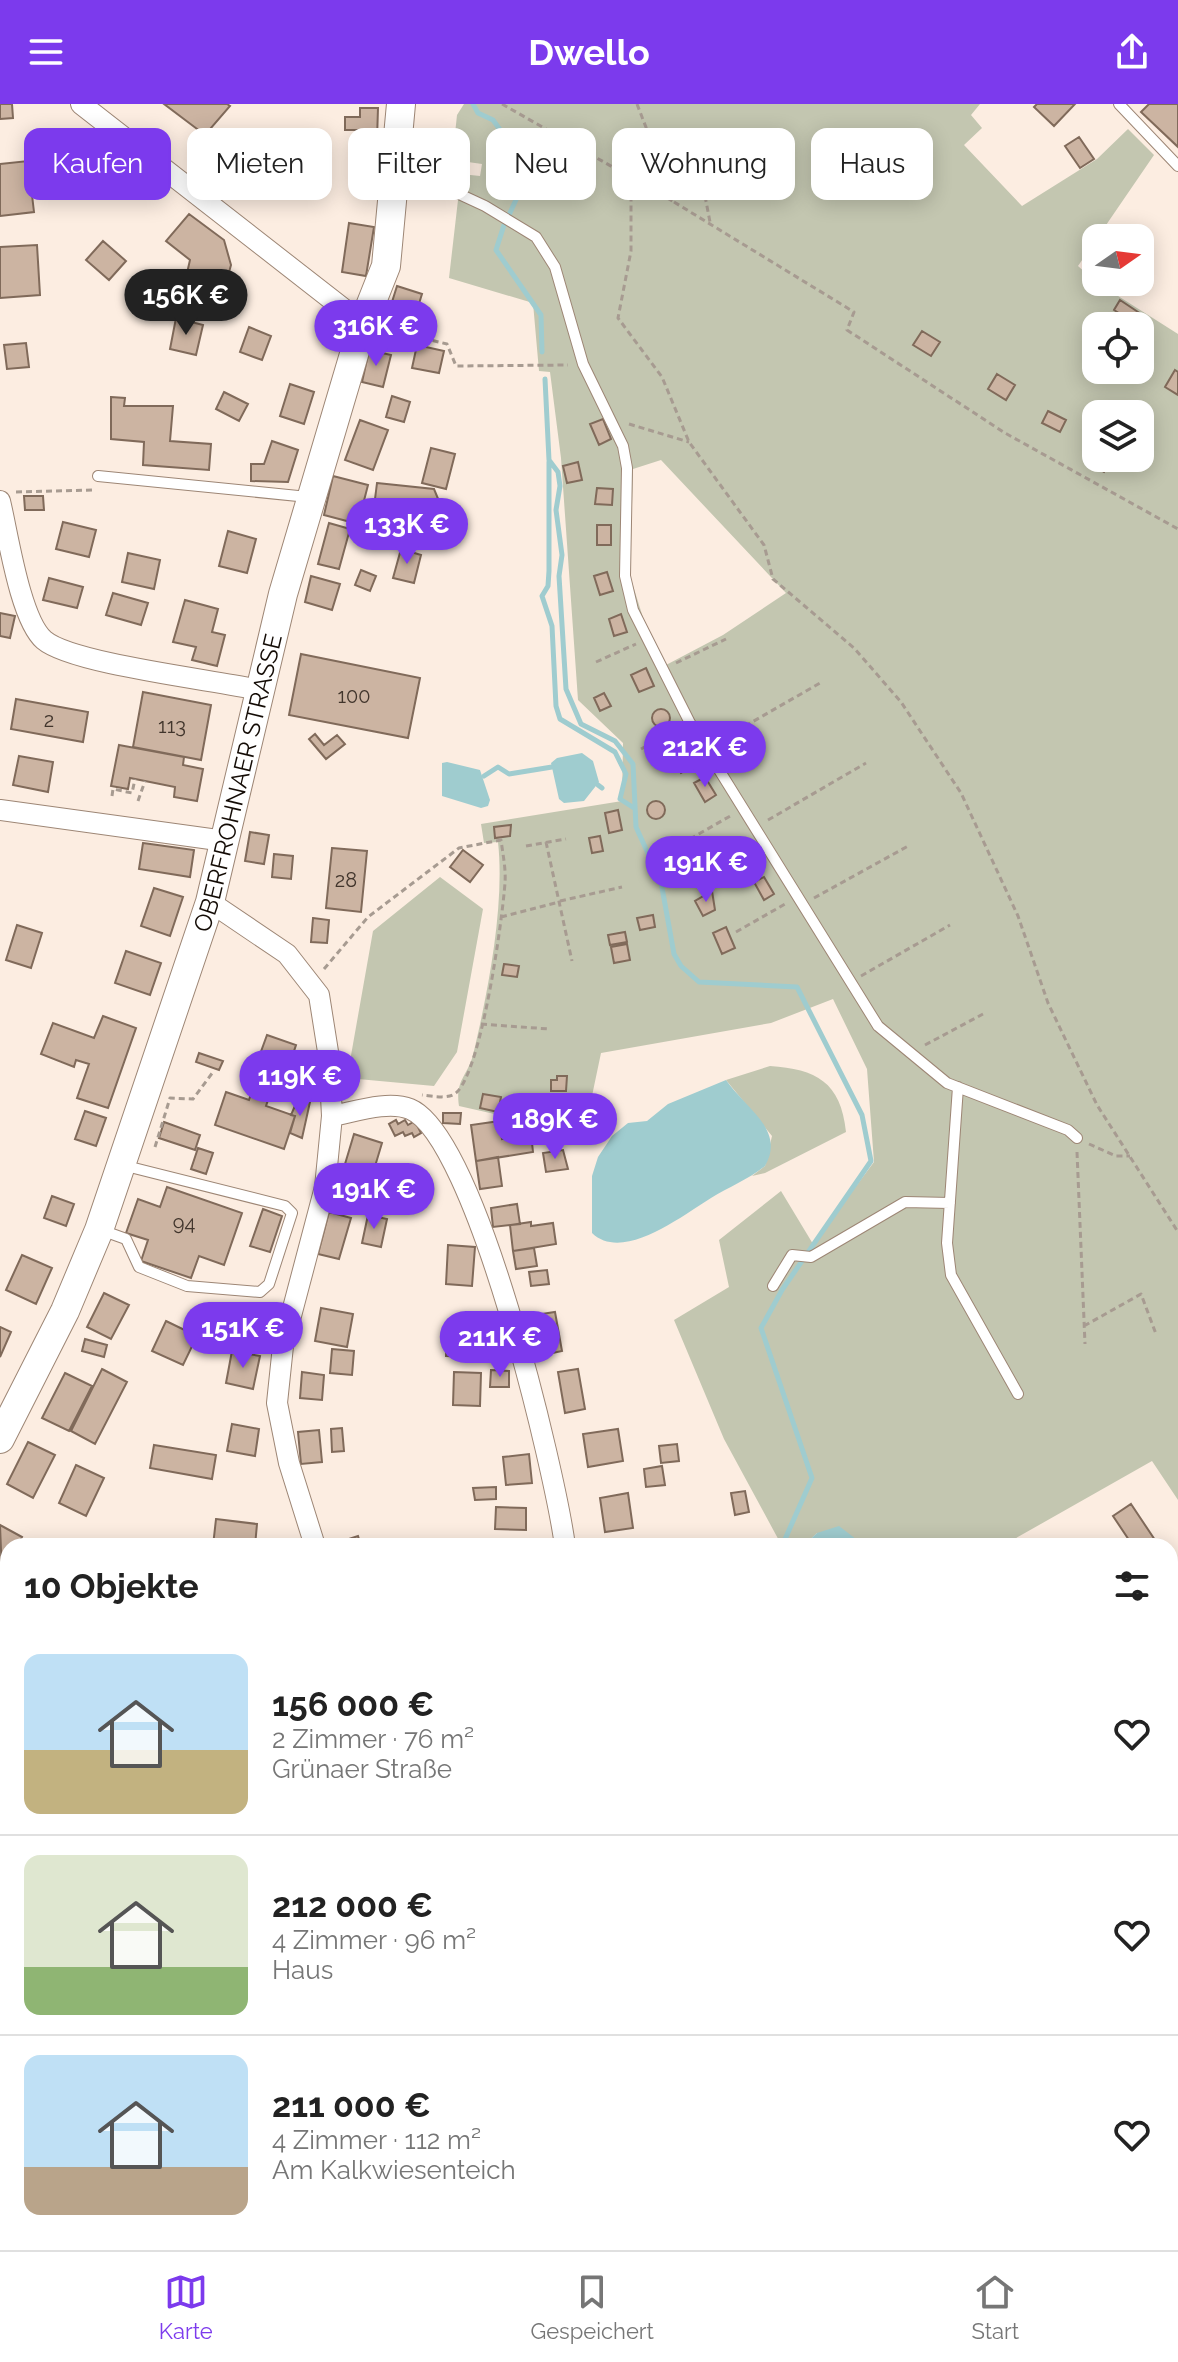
<!DOCTYPE html>
<html lang="de">
<meta charset="utf-8">
<style>
:root{--surface:#fff;--page:#f2f2f2;--text:#222;--muted:#767676;--line:#e0e0e0;--accent:#7c3aed}
body{margin:0;font-family:Raleway,sans-serif;background:var(--page);color:var(--text);height:100vh;display:flex;flex-direction:column;font-size:30px;white-space:nowrap}
*{box-sizing:border-box;margin:0}
p{font-size:26px;color:var(--muted)}
.icon{flex:none;width:44px;height:44px;fill:none;stroke:currentColor;stroke-width:2;stroke-linecap:round;stroke-linejoin:round}
.map{position:relative;flex:1;overflow:hidden}
.drawer{position:absolute;left:0px;top:1434px;width:1178px;height:712px;display:flex;flex-direction:column;background:var(--surface);border-radius:24px 24px 0 0;box-shadow:0 4px 20px #0003}
.drawer>*{flex:none}
.banner{position:absolute;left:24px;top:24px;width:1130px;height:72px;display:flex;gap:16px}
.needle{width:52px;rotate:76deg}
.fabs{position:absolute;left:1082px;top:120px;display:grid;gap:16px}
.fabs a{display:grid;place-items:center;width:72px;height:72px;border-radius:16px;background:var(--surface);box-shadow:0 4px 20px #0003;font-size:40px}
.price{position:absolute;translate:-50% -68px;padding:0 18px;border-radius:28px;background:var(--accent);color:#fff;font-size:26px;line-height:52px;filter:drop-shadow(0 2px 4px #0008)}
.price::after{content:'';position:absolute;left:50%;top:48px;width:24px;height:18px;margin-left:-12px;background:inherit;clip-path:polygon(0 0,100% 0,50% 100%)}
.price.current{background:#222;color:#fff}
ul{padding:0;list-style:none}
li{display:flex;align-items:center;gap:24px;height:200px;padding:0 24px}
li+li{border-top:2px solid var(--line)}
li span{display:grid;place-items:center;flex:none;width:224px;height:160px;border-radius:16px;color:#555}
li>.icon{margin-inline-start:auto}
span .icon{width:96px;height:96px;fill:#fffc;stroke-width:1}
li b{font-size:34px}
h2{display:flex;justify-content:space-between;align-items:center;height:96px;padding:0 24px;font-size:34px}
.chip{padding:0 28px;border-radius:16px;background:var(--surface);box-shadow:0 4px 20px #0003;font-size:28px;line-height:72px}
.chip.current{background:var(--accent);color:#fff}
header{display:flex;justify-content:space-between;align-items:center;height:104px;padding:0 24px;background:var(--accent);color:#fff;font-size:36px;font-weight:700}
.tabs{display:flex;justify-content:space-around;align-items:center;height:112px;border-top:2px solid var(--line);background:var(--surface);font-size:22px;color:var(--muted)}
.tabs a{display:grid;justify-items:center;gap:4px}
.tabs .current{color:var(--accent)}
.map>svg:first-child{display:block}
.green{fill:#c3c6b0;fill-rule:evenodd}
.water{fill:#9fcccf}
.lines{fill:none;stroke-linecap:round;stroke-linejoin:round}
.stream{stroke:#9fcccf;stroke-width:5}
.building{fill:#ccb4a2;stroke:#806a5a;stroke-width:2}
.service-casing{stroke:#9d8675;stroke-width:12}
.minor-casing{stroke:#9d8675;stroke-width:22}
.secondary-casing{stroke:#9d8675;stroke-width:30}
.path{stroke:#a79b91;stroke-width:3;stroke-dasharray:6 4;stroke-linecap:butt}
.service{stroke:#fff;stroke-width:10}
.minor{stroke:#fff;stroke-width:20}
.secondary{stroke:#fff;stroke-width:28}
.path-bridge{stroke:#a79b91;stroke-width:3;stroke-dasharray:6 4;stroke-linecap:butt}
.labels{text-anchor:middle;dominant-baseline:central;stroke-width:6;stroke-linejoin:round;paint-order:stroke}
.number-label{font-size:20px;fill:#41352c}
.street-label{font-size:24px;fill:#130b05;stroke:#fff}
</style>
<header><svg class="icon" aria-label="menu" viewBox="0 0 24 24"><path d="M4 6h16M4 12h16M4 18h16"/></svg>Dwello<svg class="icon" aria-label="share" viewBox="0 0 24 24"><path d="M12 15V3M7 8l5-5 5 5M5 13v7h14v-7"/></svg></header>
<div class="map">
<svg width="1178" height="2146" viewBox="0 0 1178 2146">
<rect width="100%" height="100%" fill="#fcede1"/>
<path class="green" d="M464,0H980L971,11L982,24L964,41L1022,102L1097,55L1128,25L1154,51L1078,162L1096,178L1178,230V1396L1152,1357L1002,1442H865L863,1438L817,1429L803,1442H782L724,1335L674,1216L729,1183L719,1136L781,1087L813,1140L874,1058L867,965L833,895L771,919L601,949L584,1030L459,1002C455,976 467,973 473,951C488,888 505,801 498,738L484,739L481,720L622,697L623,639L578,596L561,354L550,268L539,267L533,199L449,174L461,70L480,72L482,60L468,58L469,45L461,43L462,31L455,30L457,11ZM1096,222H1140V266H1096ZM1096,310H1140V354H1096ZM661,356L786,489L723,531L666,561L645,520L630,472L633,365Z
M440,773L483,805L457,948L434,982L347,974L373,827Z
M770,962C816,965 841,978 846,1028L765,1069L752,1072L765,1062L772,1032L726,976Z
M1178,1477V1613L1170,1617V1481Z
M1178,1617V1869L1170,1874V1620Z"/>
<path class="water" d="M582,649L593,657L599,678L584,697L564,699L559,695L551,659L557,654Z
M447,658L480,666L490,696L488,702L481,704L442,692V659Z
M726,976C745,1004 786,1026 765,1062C749,1075 729,1083 711,1094C683,1111 623,1159 592,1129V1072L598,1053L612,1032L628,1019L647,1017L668,1000Z
M839,1422L865,1442H803L817,1429Z"/>
<g class="lines">
<path class="stream" d="M473,0L478,9L493,16L501,27L523,39L531,63L509,111
M504,121L496,146L541,211L542,248
M545,275L549,356L558,368L560,382L556,406L562,451L559,472L566,585L581,620L615,637L633,660L636,723L661,778L674,850L681,862L699,878L797,883L862,1011L871,1057L782,1186L761,1224L812,1374L782,1442
M549,358V467L548,482L542,492L552,522L556,602L560,615L615,648L626,670L620,695L634,704
M484,672L498,663L509,670L552,663
M598,681L602,684"/>
</g>
<path class="building" d="M0,0H12L13,14L0,15Z
M164,0H227L230,2L205,31Z
M1037,0H1075L1054,22L1034,3Z
M1149,0H1178V43L1141,8Z
M360,4H378L377,36L359,35V26H345V13H360Z
M1079,33L1094,55L1080,64L1065,42Z
M105,47L131,69L115,87L89,65Z
M28,57L34,108L0,112V60Z
M189,110L224,136L231,161L219,204L182,191L190,156L166,137Z
M349,119L374,123L366,172L342,168Z
M103,137L126,157L109,176L86,156Z
M37,141L40,191L0,194V143Z
M397,182L422,190L412,222L387,214Z
M1120,196L1144,212L1138,221L1114,206Z
M176,214L203,221L196,251L170,245Z
M249,223L271,232L262,256L240,248Z
M922,227L940,238L931,252L913,241Z
M26,239L29,263L7,265L4,241Z
M417,241L444,247L439,269L412,264Z
M369,246L391,251L383,283L362,278Z
M1175,266L1178,268V291L1165,283Z
M997,270L1015,281L1006,296L988,285Z
M290,280L314,288L304,320L280,312Z
M224,288L248,300L239,317L216,305Z
M392,292L410,298L404,318L386,313Z
M111,293L125,294L124,302H173L170,337L211,340L209,366L143,361L144,338L111,335Z
M1048,307L1066,316L1060,328L1042,319Z
M603,315L611,335L599,341L590,320Z
M360,316L388,326L373,366L345,356Z
M272,337L298,346L288,378L251,377V360H264Z
M431,344L455,350L446,385L422,379Z
M1093,344L1096,354H1112L1104,368L1086,358Z
M578,358L582,376L567,379L563,362Z
M333,372L368,381L358,420L324,411Z
M377,379L434,385L441,402L439,419L415,416L416,399L375,395Z
M597,384L613,385L612,401L595,400Z
M24,392H43L44,406H25Z
M63,418L96,426L89,453L56,445Z
M329,419L350,425L339,465L318,460Z
M597,421H611V441H597Z
M228,427L256,435L247,469L219,462Z
M401,445L421,451L414,479L393,474Z
M128,449L160,456L154,485L122,478Z
M361,466L376,472L370,487L355,481Z
M607,468L613,487L600,491L594,472Z
M311,472L340,480L332,506L305,498Z
M49,474L83,483L77,504L43,496Z
M113,489L148,499L141,521L106,511Z
M185,496L218,505L212,528L225,531L217,562L192,556L196,543L173,538Z
M0,509L15,512L10,534L0,532Z
M621,510L627,528L614,532L609,515Z
M301,550L420,574L408,634L289,611Z
M646,564L654,582L639,588L631,571Z
M143,588L211,601L201,656L133,643Z
M604,589L611,602L600,607L594,594Z
M16,595L88,608L83,638L11,625Z
M652 614a9 9 0 1 1 18 0a9 9 0 1 1-18 0Z
M315,630L324,641L337,631L345,640L326,655L309,635Z
M119,641L184,653L183,661L203,665L197,697L174,693L175,683L130,674L128,685L111,682Z
M688,646L696,660L681,669L678,664L683,662L677,652Z
M19,652L53,658L48,688L13,681Z
M705,673L716,691L705,698L694,679Z
M647 706a9 9 0 1 1 18 0a9 9 0 1 1-18 0Z
M618,706L622,726L609,729L605,709Z
M511,721L510,732L495,734L494,723Z
M250,728L269,731L264,760L245,757Z
M600,732L603,747L592,749L589,734Z
M743,736L752,751L741,758L732,743Z
M143,739L194,746L190,773L139,765Z
M332,744L367,747L361,808L326,804Z
M463,746L483,761L470,778L450,763Z
M274,750L293,752L291,775L272,773Z
M687,752L695,768L683,774L675,758Z
M764,773L774,790L764,796L754,778Z
M154,784L183,793L170,832L141,822Z
M712,787L715,806L703,812L695,797Z
M653,811L655,823L640,826L637,814Z
M313,814L329,816L327,839L311,838Z
M17,821L42,829L31,864L6,856Z
M726,823L735,844L722,850L713,829Z
M625,828L627,838L610,841L608,831Z
M627,840L630,856L614,859L611,843Z
M126,847L161,859L150,891L115,879Z
M504,860L519,862L517,873L502,871Z
M103,912L136,924L108,1004L77,994L89,960L76,956L74,963L41,950L53,919L94,934Z
M267,931L296,941L284,977L264,970L269,956L259,953Z
M199,949L223,957L219,966L196,958Z
M557,972H567L566,987H551V976H557Z
M226,988L249,996L251,990L268,996L266,1002L295,1012L284,1045L215,1021Z
M483,990L501,993L498,1008L480,1004Z
M301,995L310,998L302,1034L290,1029L295,1012L291,1011L297,997Z
M556,1003L571,1005L568,1022L553,1019Z
M85,1007L106,1014L96,1042L75,1035Z
M443,1009H461L460,1020L443,1019Z
M396,1016L398,1020L405,1016L408,1021L415,1017L421,1029L414,1033L412,1029L405,1032L403,1028L395,1032L389,1020Z
M500,1017L502,1035L531,1030L533,1048L476,1057L471,1021Z
M164,1018L200,1031L195,1046L159,1034Z
M354,1030L382,1039L367,1089L339,1080Z
M198,1044L213,1049L206,1070L191,1065Z
M563,1046L568,1065L546,1068L543,1049Z
M498,1053L502,1082L480,1085L476,1057Z
M167,1083L242,1109L224,1161L199,1152L191,1174L141,1157L148,1136L126,1129L138,1095L160,1103Z
M52,1092L74,1100L66,1122L44,1114Z
M517,1100L520,1120L493,1123L491,1104Z
M263,1105L282,1112L270,1148L250,1142Z
M329,1108L351,1114L339,1155L318,1150Z
M368,1111L387,1115L381,1143L362,1139Z
M531,1118V1122L553,1119L556,1140L513,1147L510,1121Z
M448,1141L475,1143L472,1182L446,1180Z
M534,1144L537,1162L516,1165L513,1147Z
M22,1151L52,1164L36,1200L6,1186Z
M547,1166L549,1180L531,1182L529,1168Z
M104,1189L129,1201L111,1235L87,1223Z
M321,1204L353,1210L347,1243L315,1237Z
M555,1208L562,1247L543,1251L535,1211Z
M166,1217L197,1232L183,1261L152,1247Z
M447,1219L476,1220L475,1253L446,1252Z
M0,1223L11,1228L0,1253Z
M85,1235L107,1241L104,1253L82,1247Z
M332,1245L354,1247L352,1271L330,1269Z
M232,1247L260,1252L253,1285L226,1279Z
M102,1265L127,1278L95,1340L71,1327Z
M578,1265L585,1305L565,1309L558,1268Z
M491,1266L509,1267V1283H490Z
M302,1268L324,1271L322,1296L300,1294Z
M454,1268L481,1269L480,1302L453,1301Z
M65,1269L92,1282L69,1327L42,1314Z
M232,1320L259,1325L255,1352L227,1347Z
M342,1324L344,1347L332,1348L331,1325Z
M618,1325L623,1357L588,1363L583,1330Z
M319,1326L322,1358L301,1360L298,1328Z
M28,1338L55,1351L33,1394L7,1380Z
M677,1340L679,1357L661,1359L659,1342Z
M154,1341L216,1351L212,1375L150,1364Z
M529,1350L532,1379L506,1381L503,1353Z
M76,1361L104,1374L86,1412L59,1399Z
M662,1362L665,1381L646,1383L644,1365Z
M496,1383V1395L475,1396L473,1384Z
M745,1387L749,1408L735,1411L731,1389Z
M628,1389L633,1424L605,1428L600,1394Z
M1131,1400L1159,1442H1133L1113,1412Z
M496,1403L526,1404V1426L495,1425Z
M216,1415L257,1420L255,1442H213Z
M0,1421L22,1433L17,1442H8V1460L2,1471Z
M358,1432L361,1442H334L333,1440Z
M0,1471L8,1472V1510L0,1507Z
M8,1764V1808H2L0,1765Z
M8,2126V2138H21V2144H0V2127Z
M70,2138H111L112,2142L70,2144Z
M204,2138H245V2141L204,2143Z"/>
<g class="lines">
<g class="service-casing">
<path id="service" d="M1119,0L1178,62
M396,70L431,77L485,102L536,133L555,163L583,260L623,342L627,364L625,472L633,506L690,619L878,922L947,979L1068,1026L1077,1034
M98,372L308,393
M958,983L947,1139L951,1171L1018,1290
M101,1126L126,1135L139,1163L187,1182L260,1188L269,1180L292,1109L285,1102L122,1061
M773,1182L792,1151L811,1153L905,1098L950,1099
M1170,1476L1178,1471
M1170,1874L1178,1869
M1170,1996L1178,1991"/>
</g>
<g class="minor-casing">
<path id="minor" d="M81,0L363,220
M0,397C8,430 20,515 44,536C72,560 215,576 259,586
M0,706L225,737
M210,798L287,850L319,891L329,954L332,1012L325,1083L283,1242L277,1299L289,1359L315,1442
M332,1012C354,1008 388,996 410,1005C476,1032 555,1367 565,1442
M0,1570H8
M0,1862H8
M652,2138L654,2146
M974,2138L976,2146
M748,2146L797,2138"/>
</g>
<g class="secondary-casing">
<g id="secondary">
<path id="s1" d="M0,1335L65,1207L99,1126L210,798L283,490L363,220L386,162L401,0"/>
</g>
</g>
<path class="path" d="M637,0L654,44L631,91V147L618,214L662,273L689,338L764,441L773,475L854,544L901,598L961,689L1018,812L1048,899L1097,1001L1178,1128
M654,44L705,92L710,118
M674,98L854,208L847,226L1005,329L1178,425
M384,225L447,240L456,262L568,261
M629,320L689,338
M16,388L92,386
M596,558L636,540
M676,559L726,535
M719,637L820,579
M641,645L680,624
M112,692L113,685L132,689L135,675
M138,697L145,677
M768,716L866,659
M690,735L732,711
M546,738L572,857
M526,742L566,735
M814,794L910,741
M560,797L622,783
M501,813L559,798
M736,828L785,800
M324,865L368,813L459,744L501,736C503,751 506,765 505,779C502,819 482,963 457,988C449,996 433,992 422,991
M861,872L950,821
M481,920L549,925
M925,941L983,910
M1089,1040L1116,1052H1130
M155,1043L170,994L193,995L213,968
M1077,1048L1085,1240
M1084,1222L1141,1190L1156,1230"/>
<use href="#service" class="service"/>
<use href="#minor" class="minor"/>
<use href="#secondary" class="secondary"/>
<path class="path-bridge" d="M502,0L674,98"/>
</g>
<g class="labels">
<g class="number-label">
<text x="354" y="592">100</text>
<text x="49" y="616">2</text>
<text x="172" y="622">113</text>
<text x="346" y="776">28</text>
<text x="184" y="1119">94</text>
</g>
<g class="street-label">
<text stroke="none"><textPath href="#s1" startOffset="700">OBERFROHNAER STRASSE</textPath></text>
</g>
</g>
</svg>
<div class="fabs">
<a><svg class="needle" viewBox="-14 -14 28 28"><path d="M0-13l5 13h-10z" fill="#e53935"/><path d="M0 13l5-13h-10z" fill="#767676"/></svg></a>
<a><svg class="icon" aria-label="locate" viewBox="0 0 24 24"><circle cx="12" cy="12" r="6"/><path d="M12 2v4M12 18v4M2 12h4M18 12h4"/></svg></a>
<a><svg class="icon" aria-label="layers" viewBox="0 0 24 24"><path d="M12 4l9 5-9 5-9-5zM3 14l9 5 9-5"/></svg></a>
</div>
<b class="price current" style="left:186px;top:233px">156K €</b>
<b class="price" style="left:376px;top:264px">316K €</b>
<b class="price" style="left:407px;top:462px">133K €</b>
<b class="price" style="left:705px;top:685px">212K €</b>
<b class="price" style="left:706px;top:800px">191K €</b>
<b class="price" style="left:300px;top:1014px">119K €</b>
<b class="price" style="left:555px;top:1057px">189K €</b>
<b class="price" style="left:374px;top:1127px">191K €</b>
<b class="price" style="left:243px;top:1266px">151K €</b>
<b class="price" style="left:500px;top:1275px">211K €</b>
<div class="banner">
<a class="chip current">Kaufen</a>
<a class="chip">Mieten</a>
<a class="chip">Filter</a>
<a class="chip">Neu</a>
<a class="chip">Wohnung</a>
<a class="chip">Haus</a>
</div>
<section class="drawer">
<h2>10 Objekte<svg class="icon" aria-label="filters" viewBox="0 0 24 24"><path d="M4 7h16M4 17h16"/><circle cx="9" cy="7" r="2"/><circle cx="15" cy="17" r="2"/></svg></h2>
<ul>
<li><span style="background:linear-gradient(#bfe0f5 60%,#c2b280 0)"><svg class="icon" aria-label="home" viewBox="0 0 24 24"><path d="M3 11l9-7 9 7M6 9v11h12V9"/></svg></span><div><b>156 000 €</b><p>2 Zimmer · 76 m²</p><p>Grünaer Straße</p></div><svg class="icon" aria-label="heart" viewBox="0 0 24 24"><path d="M12 20l-8-8c-3-5 5-10 8-4 3-6 11-1 8 4z"/></svg></li>
<li><span style="background:linear-gradient(#dfe7d0 70%,#8fb573 0)"><svg class="icon" aria-label="home" viewBox="0 0 24 24"><path d="M3 11l9-7 9 7M6 9v11h12V9"/></svg></span><div><b>212 000 €</b><p>4 Zimmer · 96 m²</p><p>Haus</p></div><svg class="icon" aria-label="heart" viewBox="0 0 24 24"><path d="M12 20l-8-8c-3-5 5-10 8-4 3-6 11-1 8 4z"/></svg></li>
<li><span style="background:linear-gradient(#bfe0f5 70%,#b9a48a 0)"><svg class="icon" aria-label="home" viewBox="0 0 24 24"><path d="M3 11l9-7 9 7M6 9v11h12V9"/></svg></span><div><b>211 000 €</b><p>4 Zimmer · 112 m²</p><p>Am Kalkwiesenteich</p></div><svg class="icon" aria-label="heart" viewBox="0 0 24 24"><path d="M12 20l-8-8c-3-5 5-10 8-4 3-6 11-1 8 4z"/></svg></li>
</ul>
</section>
</div>
<nav class="tabs">
<a class="current"><svg class="icon" aria-label="map" viewBox="0 0 24 24"><path d="M3 6l6-2 6 2 6-2v14l-6 2-6-2-6 2zM9 4v14M15 6v14"/></svg>Karte</a>
<a><svg class="icon" aria-label="saved" viewBox="0 0 24 24"><path d="M7 4h10v16l-5-4-5 4z"/></svg>Gespeichert</a>
<a><svg class="icon" aria-label="home" viewBox="0 0 24 24"><path d="M3 11l9-7 9 7M6 9v11h12V9"/></svg>Start</a>
</nav>
